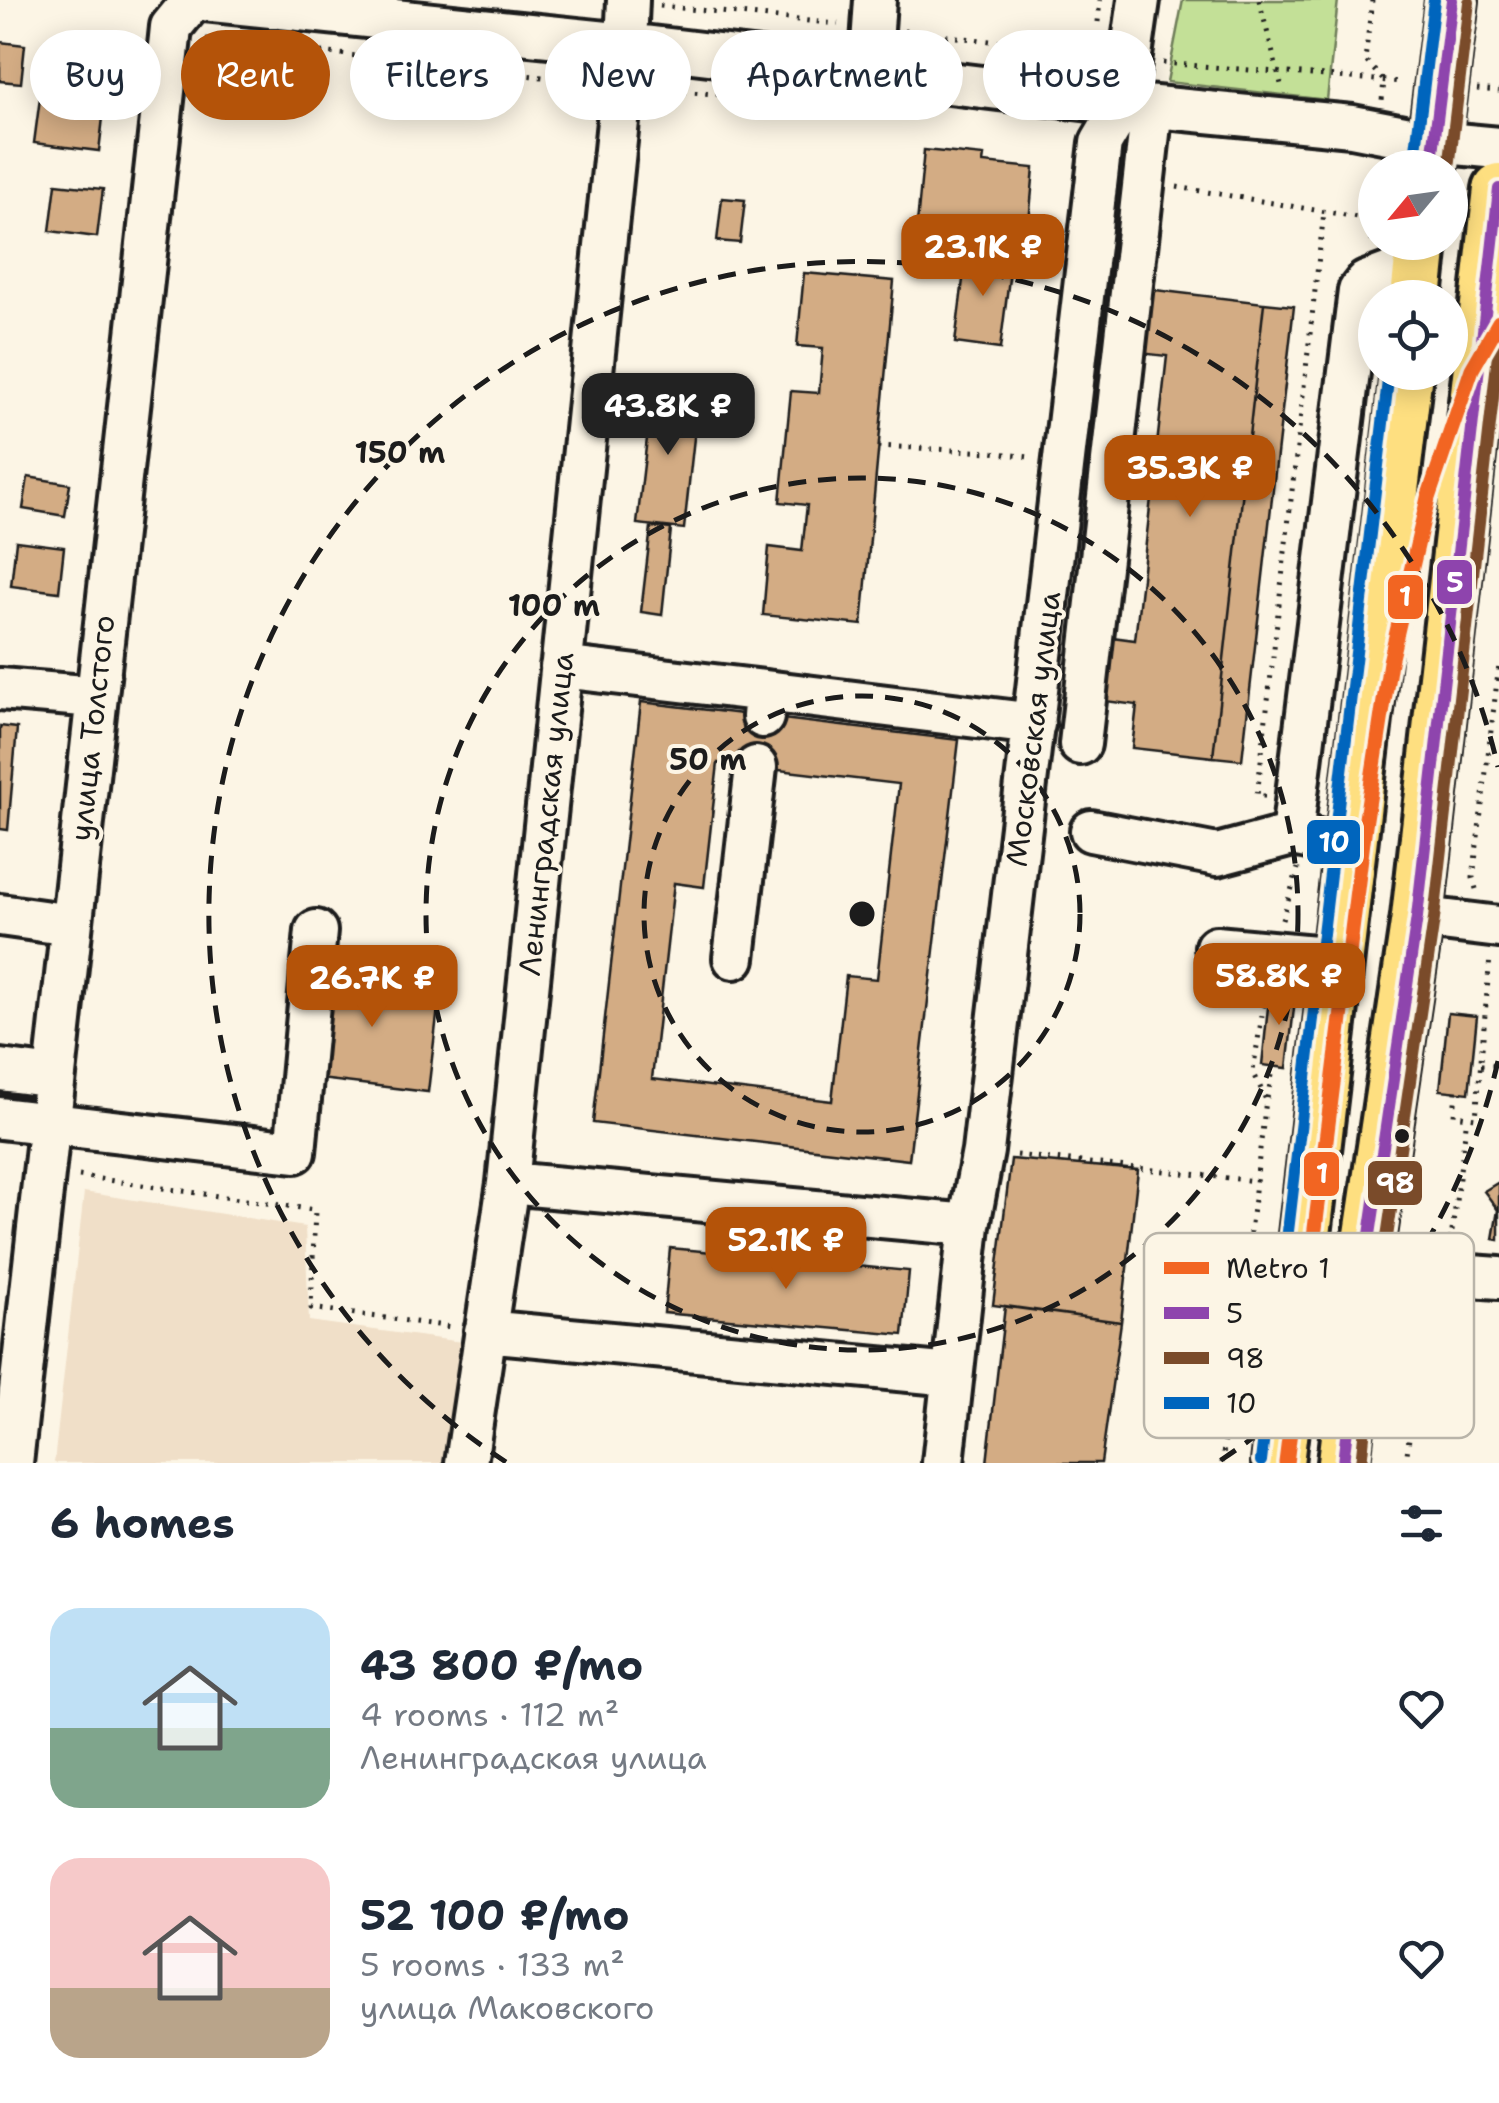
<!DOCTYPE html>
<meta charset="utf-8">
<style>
:root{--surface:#fff;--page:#f6f6f7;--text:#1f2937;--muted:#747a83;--accent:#b45309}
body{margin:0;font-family:"Shantell Sans",sans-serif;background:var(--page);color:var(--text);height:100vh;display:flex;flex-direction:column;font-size:38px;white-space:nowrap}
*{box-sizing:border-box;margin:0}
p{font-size:32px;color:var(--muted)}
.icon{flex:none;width:55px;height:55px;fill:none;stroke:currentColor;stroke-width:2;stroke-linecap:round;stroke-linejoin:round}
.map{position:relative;height:1463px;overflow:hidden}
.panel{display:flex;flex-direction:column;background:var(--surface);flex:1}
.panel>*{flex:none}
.banner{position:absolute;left:30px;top:30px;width:1440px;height:90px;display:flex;gap:20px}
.needle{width:65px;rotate:241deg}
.fabs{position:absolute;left:1358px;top:150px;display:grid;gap:20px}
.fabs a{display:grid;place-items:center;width:110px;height:110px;border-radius:50%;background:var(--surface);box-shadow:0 5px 25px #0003;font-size:50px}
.price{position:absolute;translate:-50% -85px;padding:0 22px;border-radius:20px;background:var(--accent);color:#fff;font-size:32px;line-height:65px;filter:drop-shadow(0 2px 5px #0008)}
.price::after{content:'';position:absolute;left:50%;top:60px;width:30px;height:22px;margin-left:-15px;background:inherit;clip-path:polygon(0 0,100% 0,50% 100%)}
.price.on{background:#222;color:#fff}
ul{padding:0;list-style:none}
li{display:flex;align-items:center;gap:30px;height:250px;padding:0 50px}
li span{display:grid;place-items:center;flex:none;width:280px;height:200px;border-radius:30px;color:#555}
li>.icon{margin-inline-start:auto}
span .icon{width:120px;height:120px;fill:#fffc;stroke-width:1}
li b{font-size:42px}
h2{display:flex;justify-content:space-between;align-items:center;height:120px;padding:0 50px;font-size:42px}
.tag{padding:0 35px;border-radius:45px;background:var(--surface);box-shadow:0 5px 25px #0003;font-size:35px;line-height:90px}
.tag.on{background:var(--accent);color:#fff}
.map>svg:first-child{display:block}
.built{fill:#f0dfc8}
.green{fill:#c3e097;stroke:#707e5a;stroke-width:2.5}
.building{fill:#d3ac84;stroke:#1c1c1c;stroke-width:2.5;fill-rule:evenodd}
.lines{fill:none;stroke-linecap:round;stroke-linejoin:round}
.minor-casing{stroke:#1c1c1c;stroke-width:48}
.major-casing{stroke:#1c1c1c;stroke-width:58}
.path{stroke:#1c1c1c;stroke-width:5;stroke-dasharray:2.5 8;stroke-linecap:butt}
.minor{stroke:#fcf5e5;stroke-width:40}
.major{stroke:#fedf80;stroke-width:50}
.bus-1-casing{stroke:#fcf5e5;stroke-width:20}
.bus-2-casing{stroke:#fcf5e5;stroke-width:20}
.bus-3-casing{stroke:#fcf5e5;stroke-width:20}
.bus-1{stroke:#8e44ad;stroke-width:12}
.bus-2{stroke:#7a4b2a;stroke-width:12}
.bus-3{stroke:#0065bd;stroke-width:12}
.metro-1-casing{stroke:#fcf5e5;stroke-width:22}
.metro-1{stroke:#f26522;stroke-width:15}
.ring{fill:none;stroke:#1c1c1c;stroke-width:5;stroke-dasharray:18 12}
.bus-dot{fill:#1c1c1c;stroke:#fcf5e5;stroke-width:4}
.labels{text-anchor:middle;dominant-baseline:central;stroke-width:8;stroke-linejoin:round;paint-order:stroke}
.street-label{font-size:30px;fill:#1c1c1c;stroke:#fcf5e5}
.key{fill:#fcf5e5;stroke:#b9b4a9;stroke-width:2.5}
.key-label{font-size:28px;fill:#1c1c1c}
.centre{fill:#1c1c1c;stroke:#fcf5e5;stroke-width:5}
.ring-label{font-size:30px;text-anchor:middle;font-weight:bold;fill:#1c1c1c;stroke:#fcf5e5;stroke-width:8;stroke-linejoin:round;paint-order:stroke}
.line-badge{stroke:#fcf5e5;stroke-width:4}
.badge-label{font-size:28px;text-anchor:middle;font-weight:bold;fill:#fff}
</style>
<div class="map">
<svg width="1499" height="1463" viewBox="0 0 1499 1463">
<rect width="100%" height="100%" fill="#fcf5e5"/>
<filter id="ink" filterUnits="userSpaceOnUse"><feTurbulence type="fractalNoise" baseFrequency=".01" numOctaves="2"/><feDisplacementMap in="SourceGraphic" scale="20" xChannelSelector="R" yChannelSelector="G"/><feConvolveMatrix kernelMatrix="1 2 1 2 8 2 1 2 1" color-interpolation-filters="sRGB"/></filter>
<g filter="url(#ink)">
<path class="built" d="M84,1192L305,1227L309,1321L462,1342L448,1463H54Z"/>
<path class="green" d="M1183,0H1338L1327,100L1167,82Z"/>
<path class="building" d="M0,42L25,45L21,83L0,81Z
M44,68L108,76L99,151L34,143Z
M924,150L984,156L983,163L1034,168L1026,255L915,245Z
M56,184L103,189L97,237L50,231Z
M722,198L745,200L740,243L717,241Z
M967,248L1012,255L1000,349L955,343Z
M804,273L894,281L862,625L763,615L769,547L802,551L807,505L780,502L791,391L819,393L823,348L797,346Z
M1147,289L1264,303L1213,757L1132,748L1137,705L1105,701L1112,637L1135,640L1167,356L1140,353Z
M1264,303L1294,306L1242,760L1213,757Z
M653,387L699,392L684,529L637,524Z
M28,477L70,484L65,516L23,509Z
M651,527L671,529L662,615L641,612Z
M16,541L64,547L59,592L11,586Z
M641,702L959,740L909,1160L593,1123ZM718,763L899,784L877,979L846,976L832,1101L652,1079L674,883L704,887Z
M0,726L17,728L8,830L0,829Z
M316,967L441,982L428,1092L303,1077Z
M1270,988L1296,991L1287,1068L1262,1065Z
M1448,1013L1477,1016L1469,1093L1440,1090Z
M1011,1159L1138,1170L1121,1322L993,1305Z
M1499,1182V1240L1493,1239L1498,1210L1484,1191Z
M670,1248L909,1271L903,1335L664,1313Z
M1005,1306L1121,1322L1101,1463H987Z"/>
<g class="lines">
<g class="minor-casing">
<path id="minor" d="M203,0L626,44L1124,104L1352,126L1435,142L1499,148
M870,73L875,0
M561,667L765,691
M0,689L96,697
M763,717L765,691L1034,724
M1080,744L1152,107
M1091,831L1217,855L1292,835L1350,846
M1292,835L1359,291L1366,282L1420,262
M0,915L71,925
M1417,917L1499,927
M1216,947L1337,958
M734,958L756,767
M0,1070L54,1077
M0,1118L295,1152L316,931
M508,1183L969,1225
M1366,1262L1471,1276L1499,1278
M485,1331L952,1375
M12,1463L170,37L171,27L193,0
M466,1463L508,1183L626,44L628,0
M943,1463L969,1225L983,1151L1101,143L1124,104L1139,0"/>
</g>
<g class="major-casing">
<path id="major" d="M1431,168L1452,0
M1416,298L1422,242
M1278,1463L1407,372
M1343,1463L1366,1262L1417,917L1499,189"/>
</g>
<path class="path" d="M1259,0L1281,84
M1372,0L1365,60L1384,81L1382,100
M660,6L838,24
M1098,22L1100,0
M904,31L1095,53
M206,39L587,82
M1163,63L1401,82
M653,89L752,97
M1477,89L1499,91
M1177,187L1375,220
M1372,242L1375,226
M878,446L991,452L1029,457
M1265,796H1257L1324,212
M1476,889L1473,878L1499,665
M1282,920L1298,868
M1481,1065H1499
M1456,1091L1454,1115L1476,1118L1490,957
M1267,1098L1274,1066
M1016,1155L1256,1181
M79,1176L315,1210L311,1308L452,1327
M1448,1239H1451L1467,1117
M1222,1463L1266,1100L1253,1071L1267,984
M1406,1463L1425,1302"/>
<use href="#minor" class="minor"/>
<use href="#major" class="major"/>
<g class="bus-1-casing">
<path id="bus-1" d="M1431,168L1452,0
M1343,1463L1366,1262L1417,917L1499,189"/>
</g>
<g class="bus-2-casing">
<path id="bus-2" d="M1449,168L1469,2
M1361,1463L1383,1264L1434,919L1499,345"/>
</g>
<g class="bus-3-casing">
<path id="bus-3" d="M1414,166L1434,0
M1261,1461L1389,372"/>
</g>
<use href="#bus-1" class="bus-1"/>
<use href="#bus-2" class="bus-2"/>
<use href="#bus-3" class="bus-3"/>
<g class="metro-1-casing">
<path id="metro-1" d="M1286,1463L1365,825L1390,662L1428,498L1472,369L1499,322"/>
</g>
<use href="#metro-1" class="metro-1"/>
</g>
</g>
<g class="ring">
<circle cx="862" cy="914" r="218"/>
<circle cx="862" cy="914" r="436"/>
<path d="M1498 1061A653 653 0 0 1 1218 1462M506 1462A653 653 0 1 1 1498 767"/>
</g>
<circle class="bus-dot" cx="1402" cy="1136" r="9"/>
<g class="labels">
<g class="street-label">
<text transform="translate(92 728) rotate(-84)">улица Толстого</text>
<text transform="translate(1033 729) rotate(-83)">Московская улица</text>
<text transform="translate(546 814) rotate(-84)">Ленинградская улица</text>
</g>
</g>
<rect x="1144" y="1233" width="330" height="205" rx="15" class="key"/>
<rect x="1164" y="1262" width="45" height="12" fill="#f26522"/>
<rect x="1164" y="1307" width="45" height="12" fill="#8e44ad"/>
<rect x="1164" y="1352" width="45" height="12" fill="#7a4b2a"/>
<rect x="1164" y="1397" width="45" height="12" fill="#0065bd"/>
<g class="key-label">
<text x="1226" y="1278">Metro 1</text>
<text x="1226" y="1323">5</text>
<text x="1226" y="1368">98</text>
<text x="1226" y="1413">10</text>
</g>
<circle cx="862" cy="914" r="15" class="centre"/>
<g class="ring-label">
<text x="400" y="463">150 m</text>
<text x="554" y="616">100 m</text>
<text x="708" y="770">50 m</text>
</g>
<g class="line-badge">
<rect x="1435" y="558" width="39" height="48" rx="10" fill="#8e44ad"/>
<rect x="1386" y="573" width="39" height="48" rx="10" fill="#f26522"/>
<rect x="1305" y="818" width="57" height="48" rx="10" fill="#0065bd"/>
<rect x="1302" y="1150" width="39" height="48" rx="10" fill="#f26522"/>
<rect x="1366" y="1159" width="58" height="48" rx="10" fill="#7a4b2a"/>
</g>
<g class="badge-label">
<text x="1455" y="592">5</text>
<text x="1405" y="606">1</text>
<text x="1334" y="852">10</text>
<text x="1322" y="1183">1</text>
<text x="1395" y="1193">98</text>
</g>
</svg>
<div class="fabs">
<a><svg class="needle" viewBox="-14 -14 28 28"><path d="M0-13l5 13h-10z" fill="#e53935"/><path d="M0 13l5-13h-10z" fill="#747a83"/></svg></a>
<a><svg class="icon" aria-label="locate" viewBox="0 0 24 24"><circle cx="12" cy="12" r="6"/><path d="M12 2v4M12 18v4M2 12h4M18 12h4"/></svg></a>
</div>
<b class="price" style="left:983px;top:299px">23.1K ₽</b>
<b class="price on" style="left:668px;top:458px">43.8K ₽</b>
<b class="price" style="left:1190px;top:520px">35.3K ₽</b>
<b class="price" style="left:1279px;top:1028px">58.8K ₽</b>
<b class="price" style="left:372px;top:1030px">26.7K ₽</b>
<b class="price" style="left:786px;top:1292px">52.1K ₽</b>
<div class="banner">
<a class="tag">Buy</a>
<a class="tag on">Rent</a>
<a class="tag">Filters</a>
<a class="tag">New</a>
<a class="tag">Apartment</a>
<a class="tag">House</a>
</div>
</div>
<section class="panel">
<h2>6 homes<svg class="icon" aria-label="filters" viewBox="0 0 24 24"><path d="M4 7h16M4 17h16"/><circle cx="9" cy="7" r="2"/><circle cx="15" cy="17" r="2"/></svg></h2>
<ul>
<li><span style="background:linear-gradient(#bfe0f5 60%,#7fa58c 0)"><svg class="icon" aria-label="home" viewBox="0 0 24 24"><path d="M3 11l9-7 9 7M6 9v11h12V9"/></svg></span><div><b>43 800 ₽/mo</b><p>4 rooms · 112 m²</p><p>Ленинградская улица</p></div><svg class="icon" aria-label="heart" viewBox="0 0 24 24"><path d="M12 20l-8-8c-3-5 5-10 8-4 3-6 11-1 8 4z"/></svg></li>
<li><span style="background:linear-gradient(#f6c9c9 65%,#b9a48a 0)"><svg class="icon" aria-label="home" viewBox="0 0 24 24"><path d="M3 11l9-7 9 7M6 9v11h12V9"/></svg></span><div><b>52 100 ₽/mo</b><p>5 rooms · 133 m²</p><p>улица Маковского</p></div><svg class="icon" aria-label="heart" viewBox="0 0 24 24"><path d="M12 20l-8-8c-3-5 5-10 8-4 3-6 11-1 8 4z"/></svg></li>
</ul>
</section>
